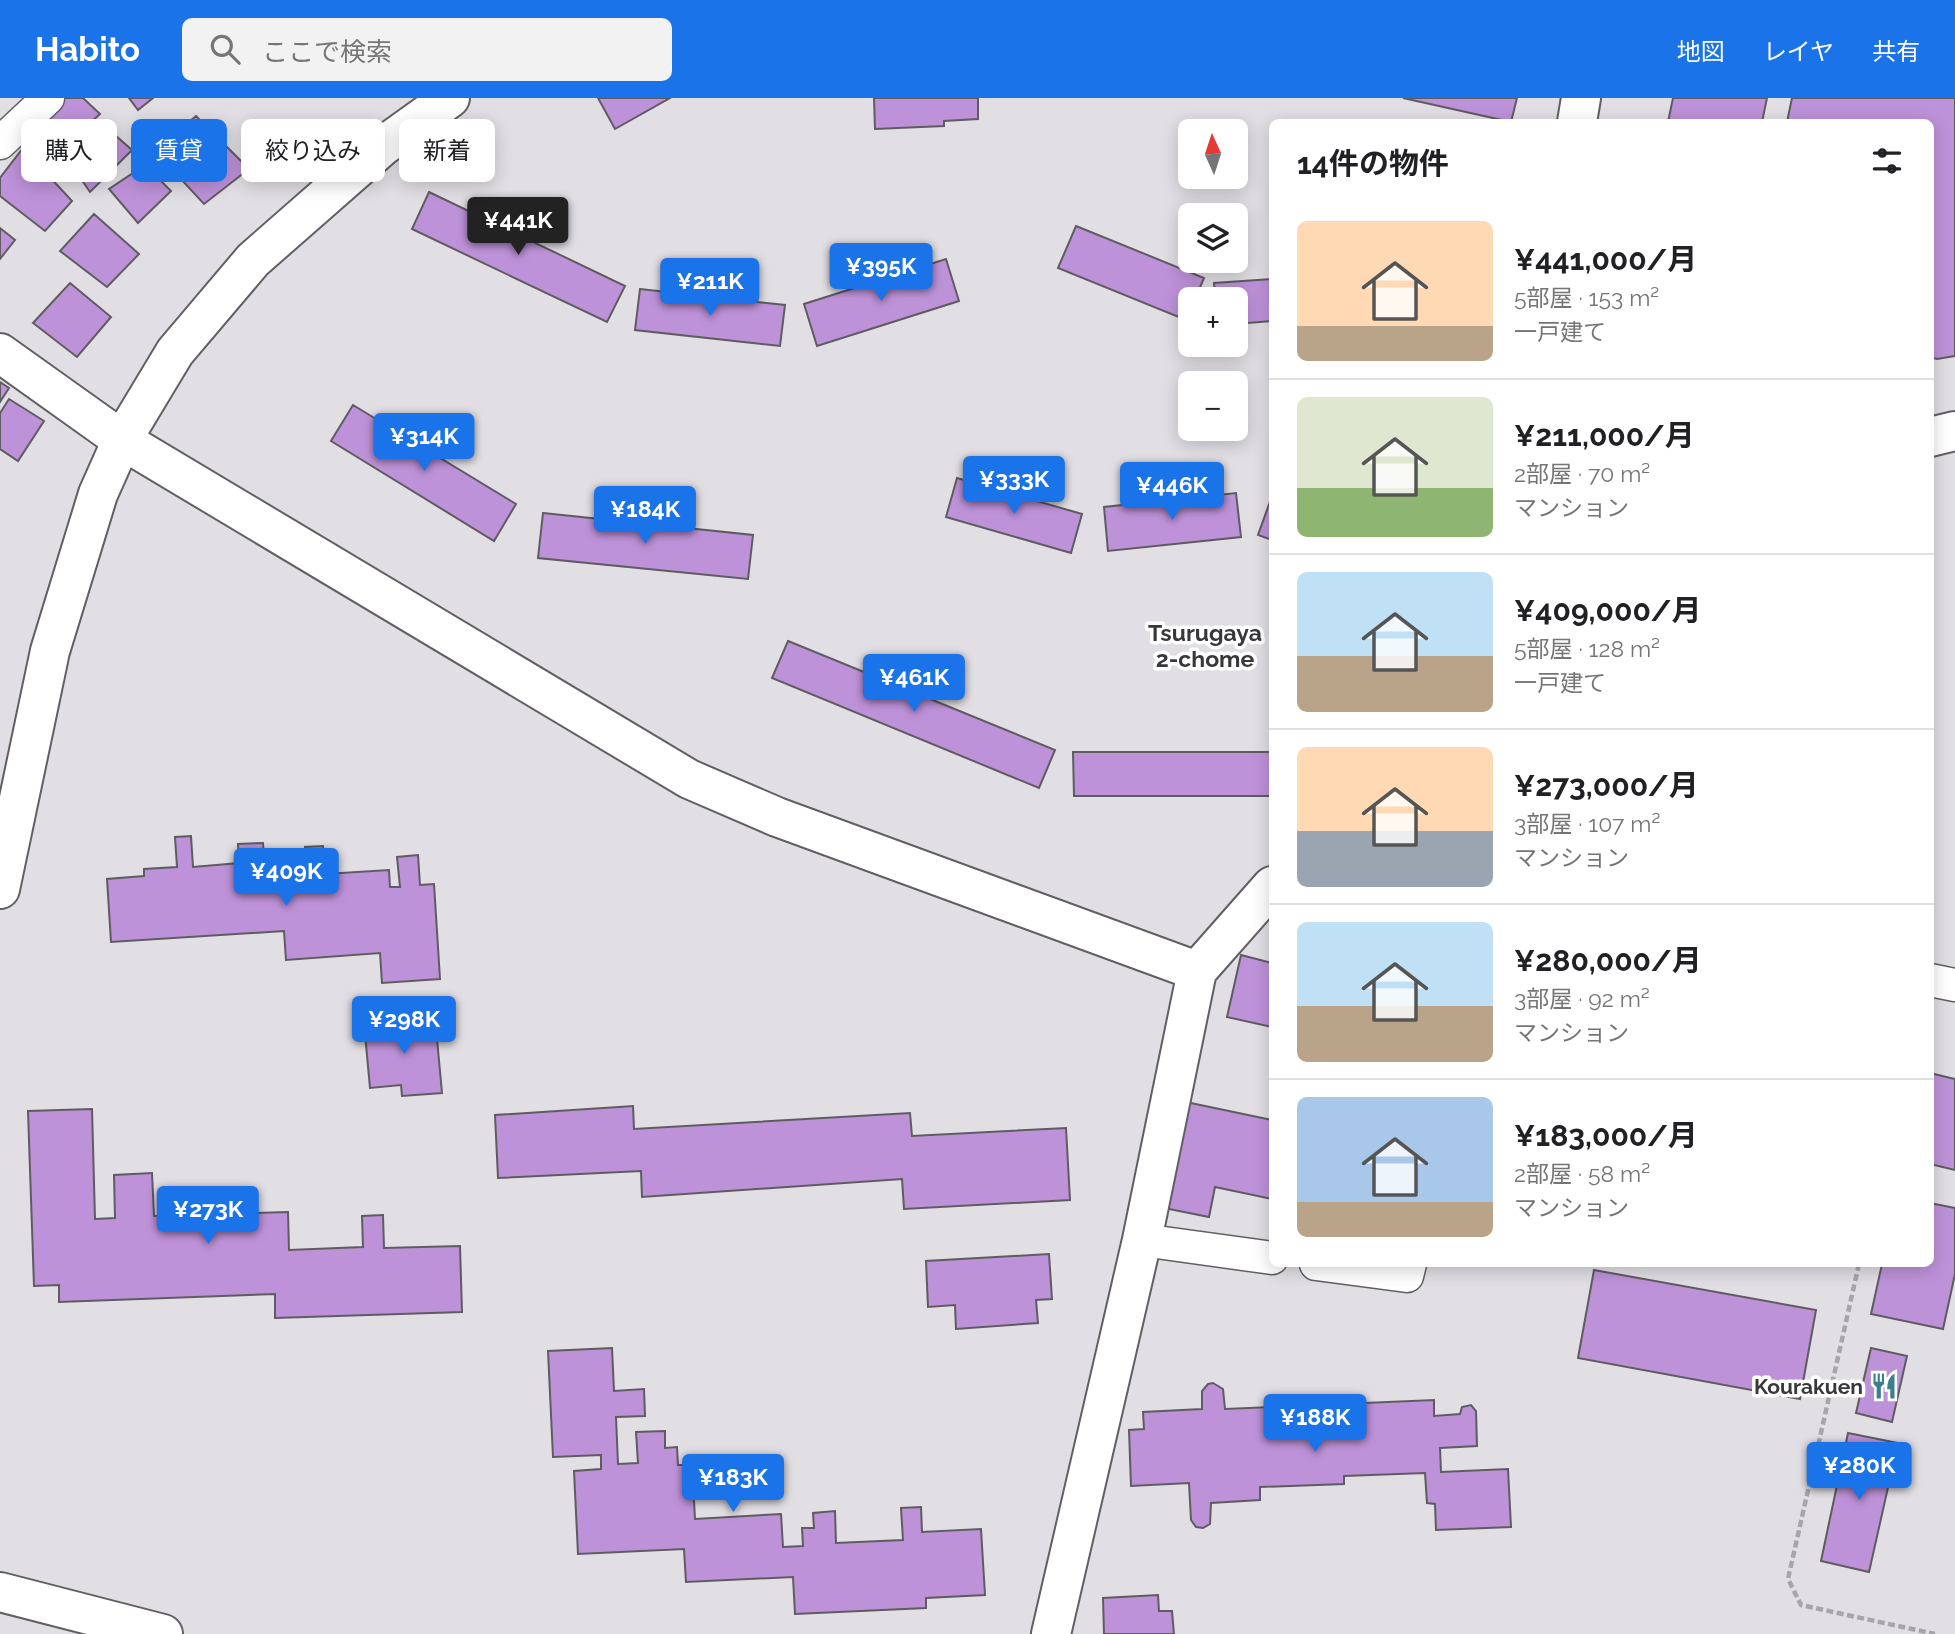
<!DOCTYPE html>
<html lang="ja">
<meta charset="utf-8">
<style>
:root{--surface:#fff;--page:#f2f2f2;--text:#202124;--muted:#757577;--line:#e0e0e0;--accent:#1a73e8}
body{margin:0;font-family:Raleway,"Noto Sans JP",sans-serif;background:var(--page);color:var(--text);height:100vh;display:flex;flex-direction:column;font-size:26px;white-space:nowrap}
*{box-sizing:border-box;margin:0}
p{font-size:23px;color:var(--muted)}
.icon{flex:none;width:38px;height:38px;fill:none;stroke:currentColor;stroke-width:2;stroke-linecap:round;stroke-linejoin:round}
.map{position:relative;flex:1;overflow:hidden}
.sheet{position:absolute;left:1269px;top:21px;width:665px;height:1148px;display:flex;flex-direction:column;background:var(--surface);border-radius:10px;box-shadow:0 4px 18px #0003}
.sheet>*{flex:none}
.top-card{position:absolute;left:21px;top:21px;width:665px;height:63px;display:flex;gap:14px}
.needle{width:46px;rotate:357deg}
.fabs{position:absolute;left:1178px;top:21px;display:grid;gap:14px}
.fabs a{display:grid;place-items:center;width:70px;height:70px;border-radius:10px;background:var(--surface);box-shadow:0 4px 18px #0003;font-size:35px}
.price{position:absolute;translate:-50% -60px;padding:0 16px;border-radius:7px;background:var(--accent);color:#fff;font-size:23px;line-height:46px;filter:drop-shadow(0 2px 4px #0008)}
.price::after{content:'';position:absolute;left:50%;top:42px;width:21px;height:16px;margin-left:-10px;background:inherit;clip-path:polygon(0 0,100% 0,50% 100%)}
.price.selected{background:#222;color:#fff}
ul{padding:0;list-style:none}
li{display:flex;align-items:center;gap:21px;height:175px;padding:0 28px}
li+li{border-top:2px solid var(--line)}
li span{display:grid;place-items:center;flex:none;width:196px;height:140px;border-radius:10px;color:#555}
li>.icon{margin-inline-start:auto}
span .icon{width:84px;height:84px;fill:#fffc;stroke-width:1}
li b{font-size:30px}
h2{display:flex;justify-content:space-between;align-items:center;height:84px;padding:0 28px;font-size:30px}
.pill{padding:0 24px;border-radius:10px;background:var(--surface);box-shadow:0 4px 18px #0003;font-size:24px;line-height:63px}
.pill.selected{background:var(--accent);color:#fff}
header{display:flex;align-items:center;gap:42px;box-sizing:border-box;height:98px;padding:0 35px;background:var(--accent);color:#fff}
header strong{font-size:33px}
nav{display:flex;gap:38px;margin-inline-start:auto;font-size:24px}
.search{width:490px;height:63px;background:var(--page);display:flex;align-items:center;gap:18px;box-sizing:border-box;padding:0 24px;border-radius:10px;color:var(--muted);font-size:26px}
.map>svg:first-child{display:block}
.building{fill:#be92d9;stroke:#5f5c61;stroke-width:2}
.lines{fill:none;stroke-linecap:round;stroke-linejoin:round}
.minor-casing{stroke:#625f64;stroke-width:35}
.tertiary-casing{stroke:#625f64;stroke-width:42}
.path{stroke:#a8a5aa;stroke-width:4.5;stroke-dasharray:7 3.5;stroke-linecap:butt}
.minor{stroke:#fff;stroke-width:32}
.tertiary{stroke:#fff;stroke-width:38}
.labels{text-anchor:middle;dominant-baseline:central;stroke-width:7;stroke-linejoin:round;paint-order:stroke}
.poi-label{font-size:21px;font-weight:bold;fill:#383739;stroke:#fff;text-anchor:end}
.neighbourhood-label{font-size:23px;font-weight:bold;fill:#383739;stroke:#fff}
</style>
<header>
<strong>Habito</strong>
<div class="search"><svg class="icon" aria-label="search" viewBox="0 0 24 24"><circle cx="10" cy="10" r="6"/><path d="M15 15l6 6"/></svg>ここで検索</div>
<nav><a>地図</a><a>レイヤ</a><a>共有</a></nav>
</header>
<div class="map">
<svg width="1955" height="1536" viewBox="0 0 1955 1536">
<rect width="100%" height="100%" fill="#e1dee4"/>
<path class="building" d="M63,0H83L100,16L67,46L42,22Z
M129,0H153L138,12Z
M598,0H670L615,31Z
M874,0H978V21L944,23V28L875,31Z
M1403,0H1517L1511,24Z
M1673,0H1767L1762,24H1668Z
M1792,0H1955V258L1937,261L1930,259V24H1787Z
M196,18L249,71L204,106L154,52Z
M107,30L132,52L90,94L68,62Z
M23,50L72,103L45,133L0,98V80Z
M145,67L171,93L138,125L109,91Z
M429,94L625,188L607,224L412,131Z
M94,116L139,156L107,189L60,153Z
M1076,128L1204,180L1195,201H1190V213L1186,222L1058,170Z
M0,130L15,142L0,161Z
M946,161L959,203L817,248L804,206Z
M1272,181V223L1236,226V201H1215L1214,185Z
M70,185L111,219L77,259L33,225Z
M640,191L785,207L780,248L635,232Z
M0,284L9,290L0,304Z
M9,301L44,323L18,363L0,351V315Z
M353,307L516,406L494,443L331,343Z
M957,380L1082,416L1071,455L946,419Z
M1236,395L1241,439L1108,453L1104,409Z
M1272,398V442L1258,437Z
M543,415L753,437L748,481L538,460Z
M788,543L1055,652L1039,690L772,580Z
M1073,654H1272V698H1074Z
M191,738L193,769L239,765L238,746L263,745L264,757L295,755L297,778H307L305,749L323,748L325,776L389,772L390,789H400L397,759L418,757L420,787L434,786L440,881L382,885L380,855L286,862L284,833L111,844L107,781L144,778V771L177,769L175,739Z
M1241,857L1272,865V929L1227,919Z
M435,919L442,995L402,998L401,987L370,990L364,925Z
M1930,975L1955,981V1072L1930,1066Z
M1186,1004L1272,1022V1101L1215,1089L1209,1119L1164,1110Z
M633,1008L634,1031L910,1015L912,1038L1066,1030L1070,1102L904,1111L902,1081L642,1099L641,1073L498,1080L495,1017Z
M92,1011L95,1121L115,1120L114,1077L152,1075L154,1118L288,1114L289,1152L363,1149L362,1118L383,1117L384,1150L460,1148L462,1214L275,1220V1196L59,1204V1187L34,1188L28,1013Z
M1930,1105L1955,1110V1176L1943,1231L1871,1216L1882,1166H1930Z
M1049,1156L1052,1201L1036,1202L1038,1225L956,1231L955,1207L928,1209L926,1163Z
M1594,1172L1816,1212L1800,1301L1578,1260Z
M612,1250L614,1293L644,1291L645,1318L616,1319L618,1366L638,1365L636,1334L665,1333V1350L677,1349L678,1367H692L695,1421L781,1416L783,1449L803,1448L802,1430H814L813,1415L835,1413L836,1445L903,1442L901,1410L921,1409L922,1434L981,1431L985,1497L926,1500V1510L795,1516L793,1479L686,1484L684,1451L578,1456L574,1373L601,1371V1357L553,1359L548,1253Z
M1871,1250L1907,1258L1892,1324L1856,1315Z
M1213,1285L1223,1291L1225,1311L1434,1302V1318L1460,1316L1462,1309L1471,1307L1476,1313L1477,1348L1440,1350L1441,1374L1508,1371L1511,1429L1436,1432L1435,1406L1427,1405L1425,1375L1344,1378V1386L1260,1389V1402L1211,1405L1210,1426L1203,1430L1196,1429L1191,1422L1189,1385L1131,1388L1129,1332L1144,1331L1143,1314L1202,1311V1293L1208,1286Z
M1848,1335L1898,1345L1869,1474L1821,1463Z
M1158,1497L1159,1513H1172L1174,1536H1104L1103,1500Z"/>
<g class="lines">
<g class="minor-casing">
<path id="minor" d="M0,45L48,0
M1930,882L1955,887
M1142,1142L1272,1160
M1316,1166L1407,1178L1410,1166"/>
</g>
<g class="tertiary-casing">
<path id="tertiary" d="M1577,24L1581,0
M0,255L122,342L689,681L777,719L1197,873
M1930,339L1955,333
M0,791L50,553L98,396L122,342L175,254L253,162L383,48L450,0
M0,1494L163,1536
M1051,1536L1142,1142L1197,873L1272,788"/>
</g>
<path class="path" d="M1859,1166L1788,1481L1801,1507L1935,1536"/>
<use href="#minor" class="minor"/>
<use href="#tertiary" class="tertiary"/>
</g>
<defs>
<g id="restaurant-bare" transform="scale(2.1)"><path d="M-5-6h1v4h1v-4h1v4h1v-4h1v5L-1.5 .5V6h-2V.5L-5-1ZM5-6V6H3V1.5H1.5Q1.5-4 5-6Z" fill="#3a7f8c" stroke="#fff" stroke-width="2.5" paint-order="stroke"/></g>
</defs>
<g fill-rule="evenodd">
<use href="#restaurant-bare" x="1884" y="1288"/>
</g>
<g class="labels">
<g class="poi-label">
<text x="1863" y="1288">Kourakuen</text>
</g>
<g class="neighbourhood-label">
<text x="1205" y="534">Tsurugaya<tspan x="1205" dy="26">2-chome</tspan></text>
</g>
</g>
</svg>
<div class="fabs">
<a><svg class="needle" viewBox="-14 -14 28 28"><path d="M0-13l5 13h-10z" fill="#e53935"/><path d="M0 13l5-13h-10z" fill="#757577"/></svg></a>
<a><svg class="icon" aria-label="layers" viewBox="0 0 24 24"><path d="M12 4l9 5-9 5-9-5zM3 14l9 5 9-5"/></svg></a>
<a>+</a>
<a>−</a>
</div>
<b class="price selected" style="left:518px;top:159px">¥441K</b>
<b class="price" style="left:881px;top:205px">¥395K</b>
<b class="price" style="left:710px;top:220px">¥211K</b>
<b class="price" style="left:424px;top:375px">¥314K</b>
<b class="price" style="left:1014px;top:418px">¥333K</b>
<b class="price" style="left:1172px;top:424px">¥446K</b>
<b class="price" style="left:645px;top:448px">¥184K</b>
<b class="price" style="left:914px;top:616px">¥461K</b>
<b class="price" style="left:286px;top:810px">¥409K</b>
<b class="price" style="left:404px;top:958px">¥298K</b>
<b class="price" style="left:208px;top:1148px">¥273K</b>
<b class="price" style="left:1315px;top:1356px">¥188K</b>
<b class="price" style="left:1859px;top:1404px">¥280K</b>
<b class="price" style="left:733px;top:1416px">¥183K</b>
<div class="top-card">
<a class="pill">購入</a>
<a class="pill selected">賃貸</a>
<a class="pill">絞り込み</a>
<a class="pill">新着</a>
</div>
<section class="sheet">
<h2>14件の物件<svg class="icon" aria-label="filters" viewBox="0 0 24 24"><path d="M4 7h16M4 17h16"/><circle cx="9" cy="7" r="2"/><circle cx="15" cy="17" r="2"/></svg></h2>
<ul>
<li><span style="background:linear-gradient(#ffd9b3 75%,#b9a48a 0)"><svg class="icon" aria-label="home" viewBox="0 0 24 24"><path d="M3 11l9-7 9 7M6 9v11h12V9"/></svg></span><div><b>¥441,000/月</b><p>5部屋 · 153 m²</p><p>一戸建て</p></div></li>
<li><span style="background:linear-gradient(#dfe7d0 65%,#8fb573 0)"><svg class="icon" aria-label="home" viewBox="0 0 24 24"><path d="M3 11l9-7 9 7M6 9v11h12V9"/></svg></span><div><b>¥211,000/月</b><p>2部屋 · 70 m²</p><p>マンション</p></div></li>
<li><span style="background:linear-gradient(#bfe0f5 60%,#b9a48a 0)"><svg class="icon" aria-label="home" viewBox="0 0 24 24"><path d="M3 11l9-7 9 7M6 9v11h12V9"/></svg></span><div><b>¥409,000/月</b><p>5部屋 · 128 m²</p><p>一戸建て</p></div></li>
<li><span style="background:linear-gradient(#ffd9b3 60%,#9aa5b1 0)"><svg class="icon" aria-label="home" viewBox="0 0 24 24"><path d="M3 11l9-7 9 7M6 9v11h12V9"/></svg></span><div><b>¥273,000/月</b><p>3部屋 · 107 m²</p><p>マンション</p></div></li>
<li><span style="background:linear-gradient(#bfe0f5 60%,#b9a48a 0)"><svg class="icon" aria-label="home" viewBox="0 0 24 24"><path d="M3 11l9-7 9 7M6 9v11h12V9"/></svg></span><div><b>¥280,000/月</b><p>3部屋 · 92 m²</p><p>マンション</p></div></li>
<li><span style="background:linear-gradient(#a9c7e8 75%,#b9a48a 0)"><svg class="icon" aria-label="home" viewBox="0 0 24 24"><path d="M3 11l9-7 9 7M6 9v11h12V9"/></svg></span><div><b>¥183,000/月</b><p>2部屋 · 58 m²</p><p>マンション</p></div></li>
</ul>
</section>
</div>
